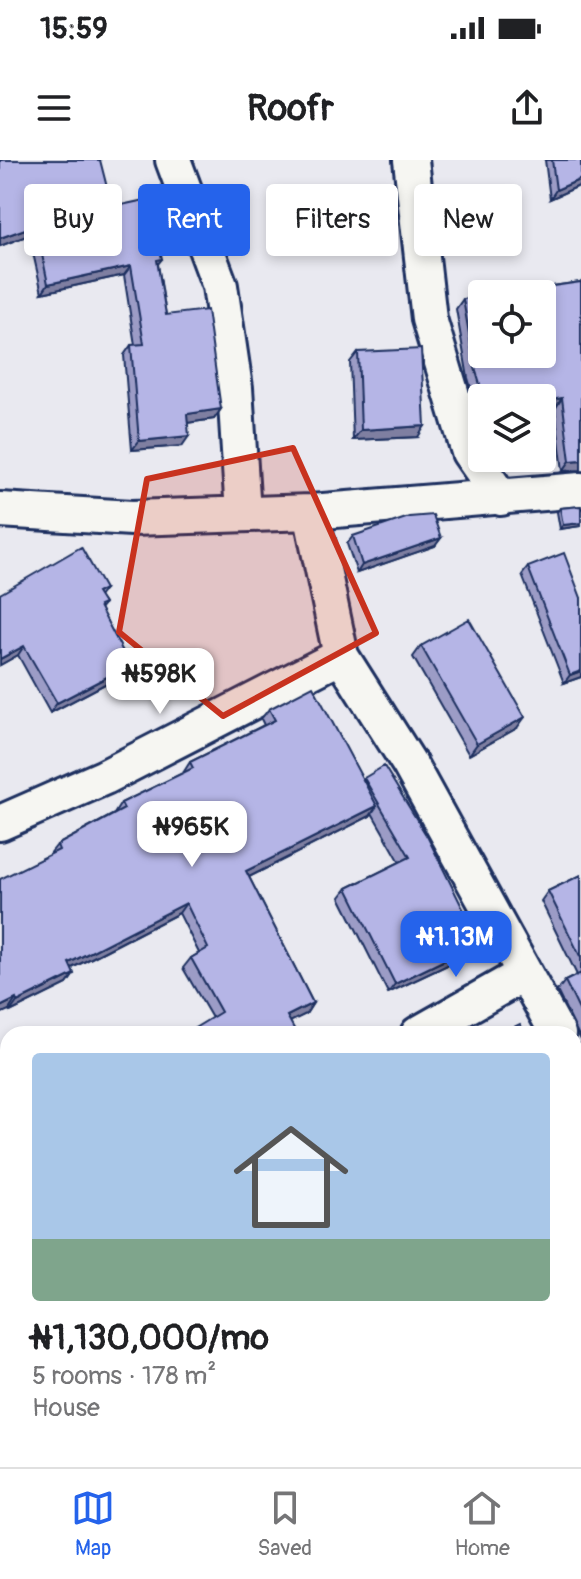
<!DOCTYPE html>
<meta charset="utf-8">
<style>
:root{--surface:#fff;--page:#f2f2f2;--text:#202124;--muted:#757577;--line:#e0e0e0;--accent:#2563eb}
body{margin:0;font-family:Pangolin,sans-serif;background:var(--page);color:var(--text);height:100vh;display:flex;flex-direction:column;font-size:30px;white-space:nowrap}
*{box-sizing:border-box;margin:0}
p{font-size:26px;color:var(--muted)}
.icon{flex:none;width:44px;height:44px;fill:none;stroke:currentColor;stroke-width:2;stroke-linecap:round;stroke-linejoin:round}
.map{position:relative;flex:1;overflow:hidden}
.panel{position:absolute;left:0px;top:866px;width:582px;height:442px;display:flex;flex-direction:column;background:var(--surface);border-radius:24px 24px 0 0;box-shadow:0 4px 12px #0003}
.panel>*{flex:none}
.banner{position:absolute;left:24px;top:24px;width:534px;height:72px;display:flex;gap:16px}
.fabs{position:absolute;left:468px;top:120px;display:grid;gap:16px}
.fabs a{display:grid;place-items:center;width:88px;height:88px;border-radius:8px;background:var(--surface);box-shadow:0 4px 12px #0003;font-size:40px}
.price{position:absolute;translate:-50% -68px;padding:0 18px;border-radius:16px;background:#fff;color:#222;font-size:26px;line-height:52px;filter:drop-shadow(0 2px 4px #0008)}
.price::after{content:'';position:absolute;left:50%;top:48px;width:24px;height:18px;margin-left:-12px;background:inherit;clip-path:polygon(0 0,100% 0,50% 100%)}
.price.selected{background:var(--accent);color:#fff}
ul{padding:0;list-style:none}
li{display:grid;align-content:center;gap:16px;height:424px;padding:0 32px}
li+li{border-top:2px solid var(--line)}
li span{display:grid;place-items:center;height:248px;border-radius:8px;color:#555}
li>.icon{margin-inline-start:auto}
span .icon{width:144px;height:144px;fill:#fffc;stroke-width:1}
li b{font-size:34px}
.pill{padding:0 28px;border-radius:8px;background:var(--surface);box-shadow:0 4px 12px #0003;font-size:28px;line-height:72px}
.pill.selected{background:var(--accent);color:#fff}
.status{display:flex;justify-content:space-between;align-items:center;height:56px;padding:0 40px;background:var(--surface);direction:ltr}
.status svg{height:22px;fill:currentColor}
header{display:flex;justify-content:space-between;align-items:center;height:104px;padding:0 32px;background:var(--surface);font-size:36px;font-weight:800}
.dock{display:flex;justify-content:space-around;align-items:center;height:112px;border-top:2px solid var(--line);background:var(--surface);font-size:22px;color:var(--muted)}
.dock a{display:grid;justify-items:center;gap:4px}
.dock .selected{color:var(--accent)}
.map>svg:first-child{display:block}
.lines{fill:none;stroke-linecap:round;stroke-linejoin:round}
.minor-casing{stroke:#1b2f5e;stroke-width:40}
.minor{stroke:#f6f6f2;stroke-width:34}
.wall{fill:#9c9cc6;stroke:#1b2f5e;stroke-width:2}
.shaded-wall{fill:#7f7fa1;stroke:#1b2f5e;stroke-width:2}
.building{fill:#b5b5e6;stroke:#1b2f5e;stroke-width:2}
.marked{fill:#c8321e;fill-opacity:0.2;stroke:#c8321e;stroke-width:6;stroke-linejoin:round}
</style>
<div class="status"><b>15:59</b><svg viewBox="0 0 49 12"><path d="M0 12V9h3v3zM5 12V6h3v6zM10 12V3h3v9zM15 12V0h3v12zM26 1h20v11H26zM47 4h2v5h-2z"/></svg></div>
<header><svg class="icon" aria-label="menu" viewBox="0 0 24 24"><path d="M4 6h16M4 12h16M4 18h16"/></svg>Roofr<svg class="icon" aria-label="share" viewBox="0 0 24 24"><path d="M12 15V3M7 8l5-5 5 5M5 13v7h14v-7"/></svg></header>
<div class="map">
<svg width="581" height="1307" viewBox="0 0 581 1307">
<rect width="100%" height="100%" fill="#e9e9f0"/>
<filter id="ink" filterUnits="userSpaceOnUse"><feTurbulence type="fractalNoise" baseFrequency=".0125" numOctaves="2"/><feDisplacementMap in="SourceGraphic" scale="16" xChannelSelector="R" yChannelSelector="G"/><feConvolveMatrix kernelMatrix="1 2 1 2 8 2 1 2 1" color-interpolation-filters="sRGB"/></filter>
<g filter="url(#ink)">
<g class="lines">
<g class="minor-casing">
<path id="minor" d="M173,0L220,126L235,228L243,354
M411,0L429,159L469,292L501,338
M0,350L132,358L311,352L581,330
M311,352L341,496L410,605L558,874
M0,663L105,617L341,496
M418,874L524,814
M574,902L581,915
M0,1117L8,1113
M574,1211L581,1207
M386,1307L401,1300"/>
</g>
<use href="#minor" class="minor"/>
</g>
<path class="wall" d="M0,0L112,47L162,99L158,104L166,155L221,249L214,259L187,263L182,286L132,290L124,195L131,185H135L124,115L42,133L29,75L0,86Z
M545,0H581V25L550,39Z
M581,122V310L563,311L555,249L542,238H482V261H481L468,218L456,149L463,139Z
M358,192L418,277L353,280L350,202Z
M581,346V366L560,369L557,352L560,348Z
M353,376L441,378L435,386L357,413L347,384Z
M528,407L581,438V517L564,523L522,415Z
M105,429L99,437L104,444L100,449L124,514L50,553L18,495L0,505V434Z
M421,486L517,568L469,595L413,497Z
M269,549L363,619L364,618L480,783L473,793L388,833L340,737L347,728L400,702L372,653L370,656L249,717L313,843L306,854L290,861L212,858L183,808L191,798L199,793L179,753L72,808L74,814L67,824L10,852L9,850L49,695L57,685L114,654L121,643L183,613L190,602L264,565L261,559Z
M581,715V880L557,831L565,821L577,815L541,741L548,731Z
M8,1163V1203L0,1186V1169L2,1166Z
M33,1300H222L225,1307H36Z
M540,1300H574L581,1307H544Z"/>
<path class="shaded-wall" d="M581,19V25L550,39L556,30Z
M36,65L29,75L0,86V78Z
M131,106L124,115L42,133L48,124Z
M562,238L555,249L542,251V242Z
M221,249L214,259L180,264L187,254Z
M425,266L418,277L353,280L361,270Z
M189,276L182,286L132,290L139,281Z
M581,300V310L563,311L570,301Z
M581,363V366L560,369L563,365Z
M441,378L435,386L357,413L362,405Z
M24,486L18,495L0,505V499Z
M130,505L124,514L50,553L57,543Z
M581,511V517L564,523L570,515Z
M525,557L517,568L469,595L477,584Z
M377,646L370,656L239,722L246,711Z
M186,743L179,753L62,813L69,803Z
M480,783L473,793L388,833L395,824Z
M74,814L67,824L10,852L17,842Z
M16,839L9,850L0,854V847Z
M313,843L306,854L280,867L287,856Z
M581,992V997L574,1003V996Z"/>
<path class="building" d="M0,0H100L112,47L149,39L162,99L157,100L166,155L207,150L221,249L187,254L189,276L139,281L131,185L144,184L131,106L48,124L36,65L0,78Z
M552,0H581V19L556,30Z
M581,122V300L570,301L562,238L542,242V238H484L475,208L463,139L482,136V194H542V134H498Z
M421,189L425,266L361,270L358,192Z
M581,346V363L563,365L560,348Z
M433,355L441,378L362,405L353,376L409,357Z
M81,387L105,429L97,433L104,444L99,446L130,505L57,543L24,486L0,499V434Z
M564,393L581,438V511L570,515L528,407Z
M469,459L525,557L477,584L421,486Z
M313,526L377,646L246,711L313,843L287,856L297,874H185L221,852L191,798L208,788L186,743L69,803L74,814L17,842L16,839L0,847V719L59,690L57,685L124,649L121,643L193,608L190,602L275,560L269,549Z
M384,606L428,678L480,783L395,824L347,728L410,697L364,618Z
M581,715V798L548,731Z
M581,813V854L565,821Z
M520,864L526,874H500Z
M574,965L581,978V992L574,996Z
M8,1163V1179L2,1166Z
M581,1225V1307H556L553,1300H574V1228Z
M45,1300H222L225,1307H64L63,1305L59,1307H48Z
M425,1300H444L448,1307H417Z"/>
</g>
<path class="marked" d="M293,288L376,473L223,556L119,472L147,319Z"/>
</svg>
<div class="fabs">
<a><svg class="icon" aria-label="locate" viewBox="0 0 24 24"><circle cx="12" cy="12" r="6"/><path d="M12 2v4M12 18v4M2 12h4M18 12h4"/></svg></a>
<a><svg class="icon" aria-label="layers" viewBox="0 0 24 24"><path d="M12 4l9 5-9 5-9-5zM3 14l9 5 9-5"/></svg></a>
</div>
<b class="price" style="left:160px;top:556px">₦598K</b>
<b class="price" style="left:192px;top:709px">₦965K</b>
<b class="price selected" style="left:456px;top:819px">₦1.13M</b>
<div class="banner">
<a class="pill">Buy</a>
<a class="pill selected">Rent</a>
<a class="pill">Filters</a>
<a class="pill">New</a>
</div>
<section class="panel">
<ul>
<li><span style="background:linear-gradient(#a9c7e8 75%,#7fa58c 0)"><svg class="icon" aria-label="home" viewBox="0 0 24 24"><path d="M3 11l9-7 9 7M6 9v11h12V9"/></svg></span><div><b>₦1,130,000/mo</b><p>5 rooms · 178 m²</p><p>House</p></div></li>
</ul>
</section>
</div>
<nav class="dock">
<a class="selected"><svg class="icon" aria-label="map" viewBox="0 0 24 24"><path d="M3 6l6-2 6 2 6-2v14l-6 2-6-2-6 2zM9 4v14M15 6v14"/></svg>Map</a>
<a><svg class="icon" aria-label="saved" viewBox="0 0 24 24"><path d="M7 4h10v16l-5-4-5 4z"/></svg>Saved</a>
<a><svg class="icon" aria-label="home" viewBox="0 0 24 24"><path d="M3 11l9-7 9 7M6 9v11h12V9"/></svg>Home</a>
</nav>
